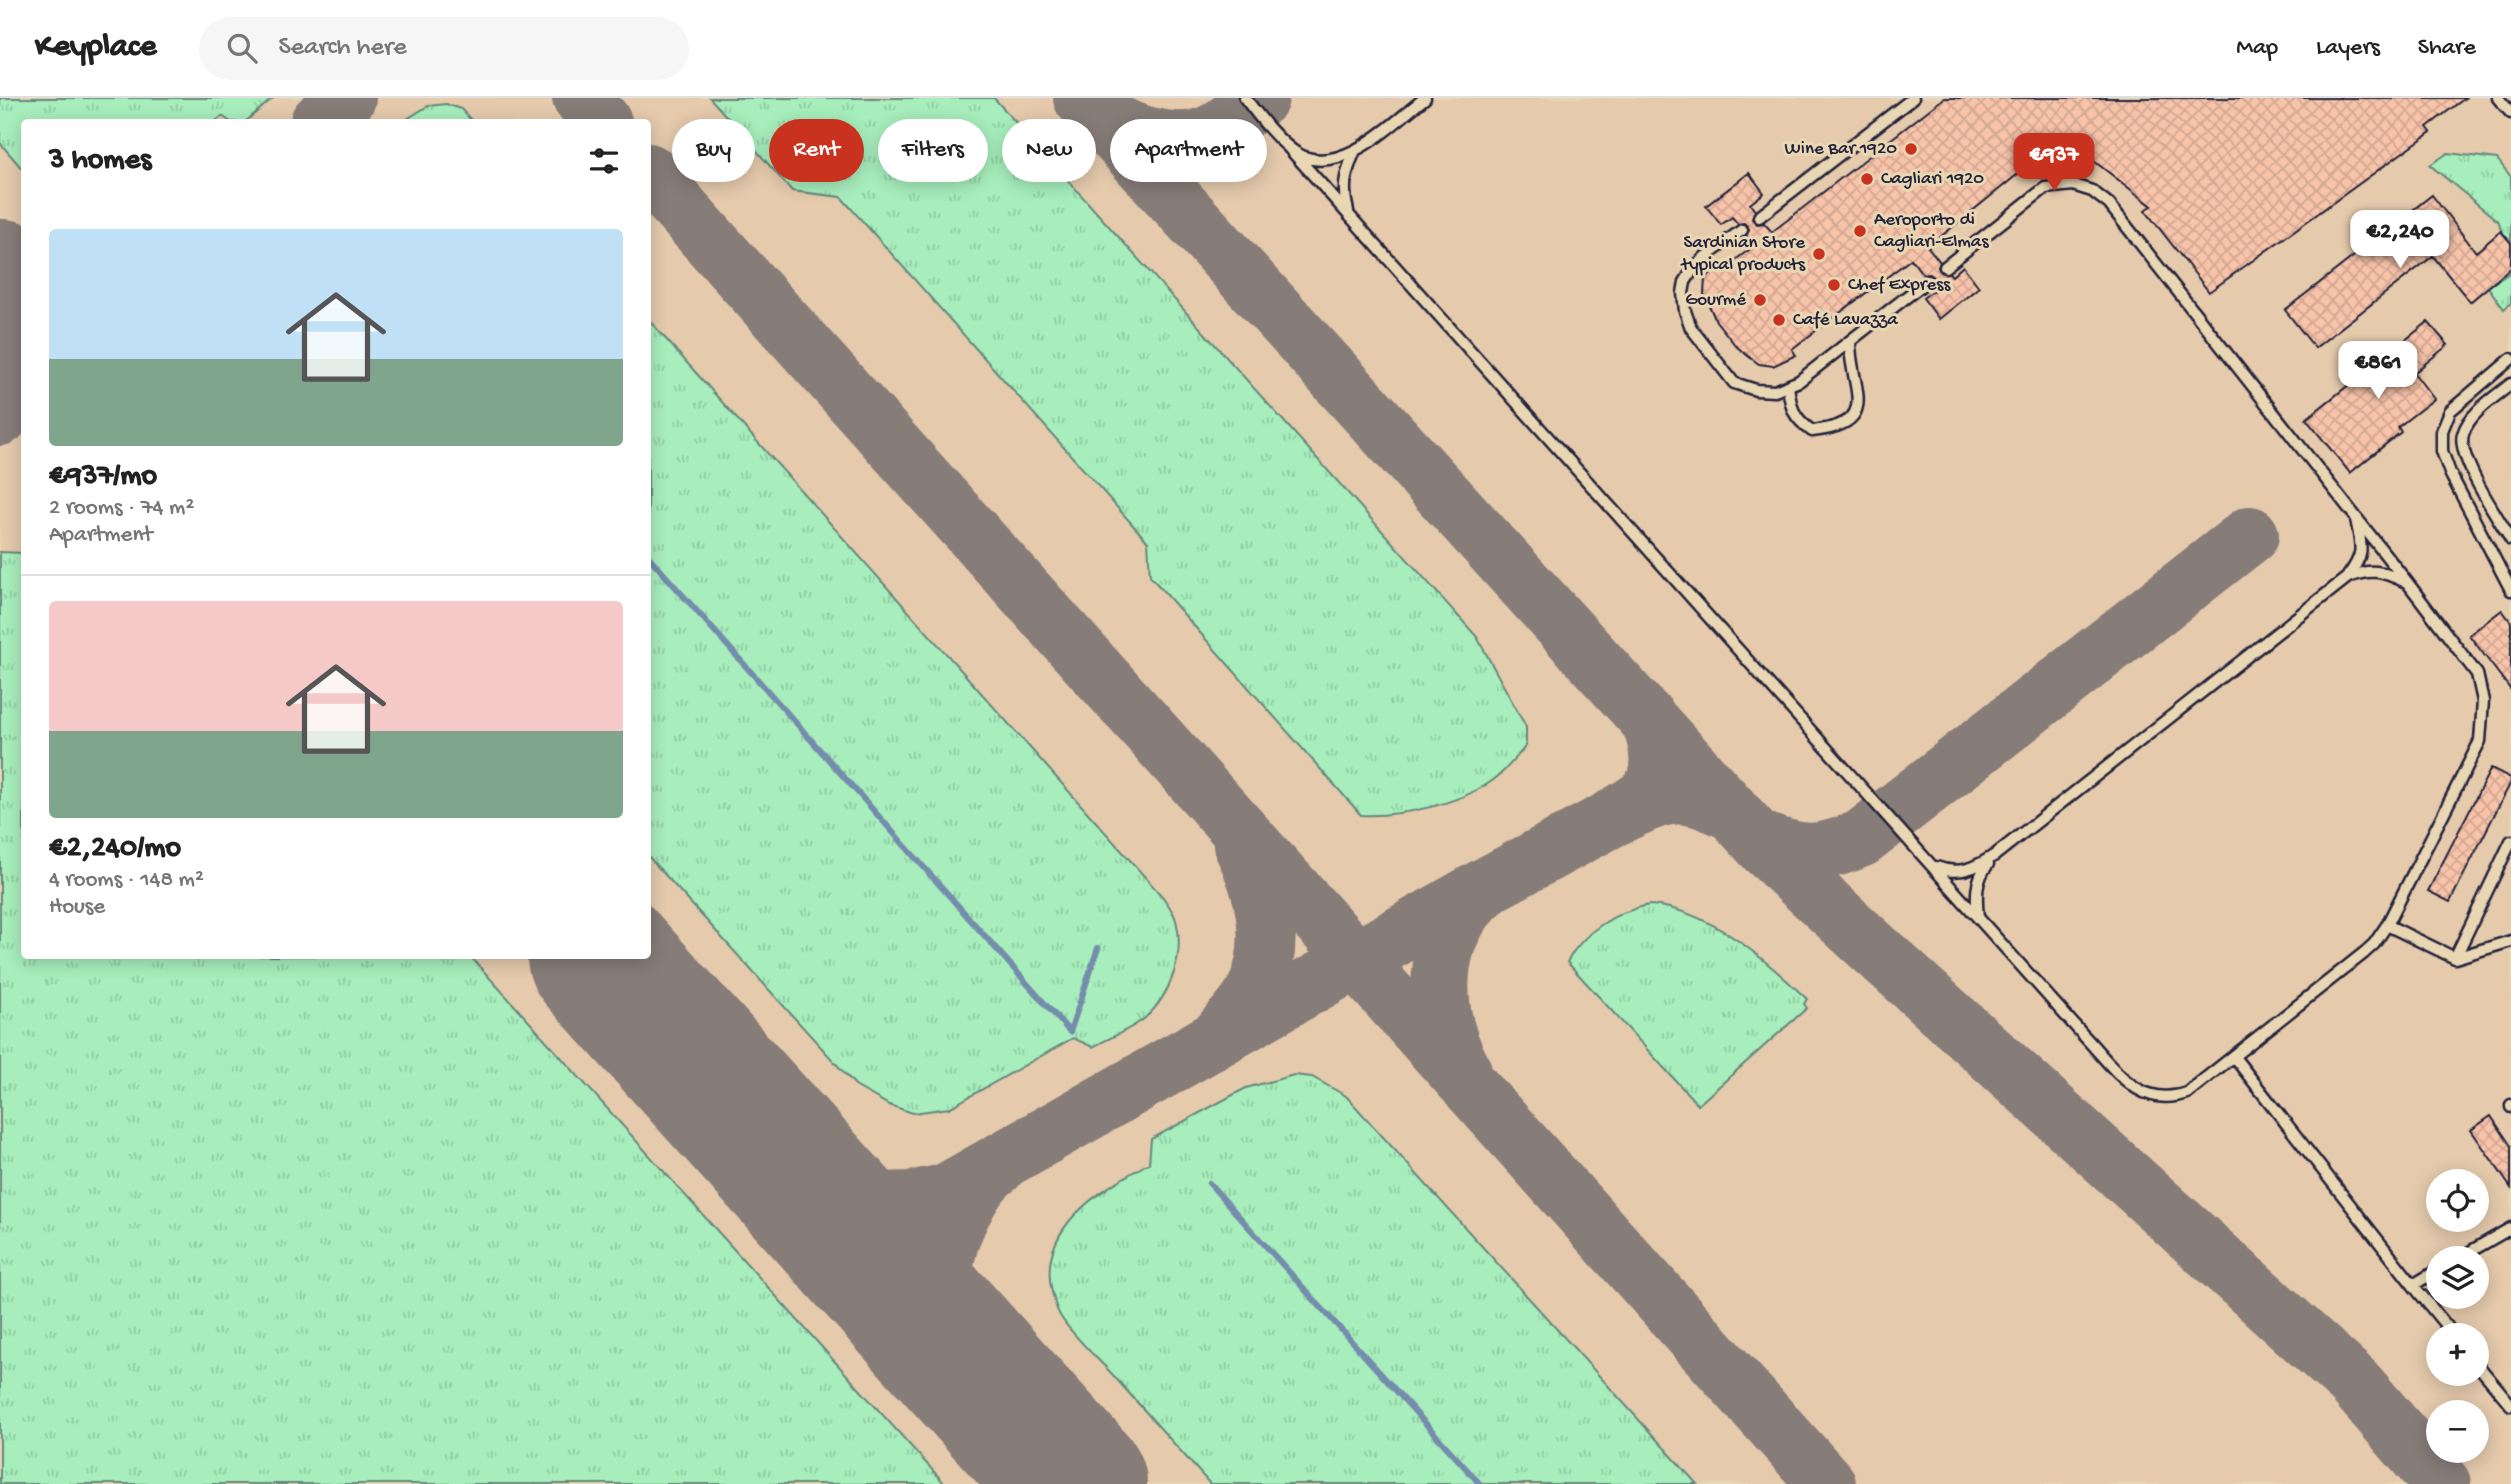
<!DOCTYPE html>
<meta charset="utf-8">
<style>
:root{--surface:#fff;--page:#f6f6f6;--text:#222;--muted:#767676;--line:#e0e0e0;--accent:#c8321e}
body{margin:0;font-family:"Gochi Hand",sans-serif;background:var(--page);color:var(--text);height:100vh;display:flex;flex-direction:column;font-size:26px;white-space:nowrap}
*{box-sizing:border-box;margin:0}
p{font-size:23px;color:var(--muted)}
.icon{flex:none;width:38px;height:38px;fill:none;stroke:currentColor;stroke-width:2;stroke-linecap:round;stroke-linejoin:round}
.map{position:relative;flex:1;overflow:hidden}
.details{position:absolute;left:21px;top:21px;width:630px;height:840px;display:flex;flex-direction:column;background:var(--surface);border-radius:7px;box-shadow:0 4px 18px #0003}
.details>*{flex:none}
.banner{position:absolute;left:672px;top:21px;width:665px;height:63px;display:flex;gap:14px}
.fabs{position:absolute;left:2426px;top:1071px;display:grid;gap:14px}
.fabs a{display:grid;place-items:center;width:63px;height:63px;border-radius:50%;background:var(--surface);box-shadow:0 4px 18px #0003;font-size:35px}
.price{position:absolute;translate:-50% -60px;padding:0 16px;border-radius:14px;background:#fff;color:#222;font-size:23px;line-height:46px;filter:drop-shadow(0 2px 4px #0008)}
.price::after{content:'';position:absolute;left:50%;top:42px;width:21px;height:16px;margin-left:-10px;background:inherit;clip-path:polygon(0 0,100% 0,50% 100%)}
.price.on{background:var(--accent);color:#fff}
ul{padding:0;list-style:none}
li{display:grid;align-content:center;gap:14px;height:371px;padding:0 28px}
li+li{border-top:2px solid var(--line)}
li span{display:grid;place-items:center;height:217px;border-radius:7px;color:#555}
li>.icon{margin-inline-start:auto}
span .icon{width:126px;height:126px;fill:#fffc;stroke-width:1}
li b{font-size:30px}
h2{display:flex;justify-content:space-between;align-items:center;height:84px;padding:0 28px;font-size:30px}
.tag{padding:0 24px;border-radius:32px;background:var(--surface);box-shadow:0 4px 18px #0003;font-size:24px;line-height:63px}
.tag.on{background:var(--accent);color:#fff}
header{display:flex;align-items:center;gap:42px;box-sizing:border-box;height:98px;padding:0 35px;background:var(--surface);border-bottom:2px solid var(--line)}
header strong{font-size:33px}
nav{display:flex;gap:38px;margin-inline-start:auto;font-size:24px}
.search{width:490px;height:63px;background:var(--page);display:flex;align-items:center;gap:18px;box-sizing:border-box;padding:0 24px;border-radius:38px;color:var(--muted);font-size:26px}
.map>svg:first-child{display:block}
.built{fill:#e5caac;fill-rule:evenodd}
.grass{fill:url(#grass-tufts);stroke:#64887c;stroke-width:2}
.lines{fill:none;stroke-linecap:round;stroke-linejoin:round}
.stream{stroke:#758dac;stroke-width:6}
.taxiway{stroke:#867c78;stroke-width:58}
.runway{stroke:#867c78;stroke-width:144}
.building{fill:url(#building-cross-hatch);stroke:#22223b;stroke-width:2}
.lane-casing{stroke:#22223b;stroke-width:15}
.lane{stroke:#e9d7b4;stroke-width:10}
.poi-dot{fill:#c8321e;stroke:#e9d7b4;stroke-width:2.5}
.labels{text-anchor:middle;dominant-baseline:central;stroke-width:6;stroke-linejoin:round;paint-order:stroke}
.poi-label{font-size:19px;fill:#22223b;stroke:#e9d7b4;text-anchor:start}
</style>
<header>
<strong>Keyplace</strong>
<div class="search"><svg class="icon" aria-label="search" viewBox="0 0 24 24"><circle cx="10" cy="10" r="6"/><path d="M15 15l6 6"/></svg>Search here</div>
<nav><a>Map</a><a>Layers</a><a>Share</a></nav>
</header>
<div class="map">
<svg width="2511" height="1386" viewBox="0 0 2511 1386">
<defs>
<pattern id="grass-tufts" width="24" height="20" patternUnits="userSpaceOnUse" patternTransform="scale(1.75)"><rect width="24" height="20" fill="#a7eebc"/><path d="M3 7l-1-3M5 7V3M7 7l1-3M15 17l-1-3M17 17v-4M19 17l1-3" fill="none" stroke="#8fcca2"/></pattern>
<pattern id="building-cross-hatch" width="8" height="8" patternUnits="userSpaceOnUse" patternTransform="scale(1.75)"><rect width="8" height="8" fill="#f7c3a9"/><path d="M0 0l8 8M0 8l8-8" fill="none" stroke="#d3a792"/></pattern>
</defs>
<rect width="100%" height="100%" fill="#e9d7b4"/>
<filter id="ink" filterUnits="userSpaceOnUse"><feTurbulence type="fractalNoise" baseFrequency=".0143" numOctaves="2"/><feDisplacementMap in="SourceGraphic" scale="14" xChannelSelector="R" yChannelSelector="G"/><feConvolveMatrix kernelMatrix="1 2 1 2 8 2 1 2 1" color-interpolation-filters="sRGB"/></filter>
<g filter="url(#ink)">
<path class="built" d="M0,0H2511V1386H0ZM24,24H648V858H24ZM2438,1083H2476V1122H2438ZM2438,1160H2476V1199H2438ZM2438,1237H2476V1276H2438ZM2438,1314H2476V1353H2438Z"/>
<path class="grass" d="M0,0H273L245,24H231L222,18L215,24H24V73L0,45Z
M710,0H994L1477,539L1526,629V648C1515,660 1505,674 1492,683C1459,706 1400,719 1361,717L1150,478L1148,444L841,99L792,93Z
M446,6L461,11L473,24H402L428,8Z
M2448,55L2497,61L2511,79V145L2501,133L2499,124L2430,67Z
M2511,174V205L2504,211L2488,189Z
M648,221L1162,798C1167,805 1174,814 1176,822C1185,856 1171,897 1145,920C1130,932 1109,940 1093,949L1073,940L949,1010L913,1015L889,1007L857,989L648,758Z
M0,454L24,455V858H470L945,1386H0Z
M1649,807C1710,811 1764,861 1807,901L1804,906L1807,910L1698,1007L1567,864C1584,833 1615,814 1649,807Z
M1294,977L1312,979L1346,998L1697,1386H1210C1177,1349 1144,1312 1111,1275C1096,1259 1072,1237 1061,1219C1056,1212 1054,1202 1052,1194C1036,1129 1101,1092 1149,1065L1151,1041L1246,990Z"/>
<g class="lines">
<path class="stream" d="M648,458L1070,934L1098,850
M1209,1085L1480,1386"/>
<path class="taxiway" d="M581,0L603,24
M1082,0L1767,752L1870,847L2355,1285L2442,1386
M1100,18C1134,36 1179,54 1216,33C1231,24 1245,11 1260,0
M319,24L347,0
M648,74L1827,1386
M0,199C13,215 20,228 24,249
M0,319L15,301L24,273
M1648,620C1659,644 1666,679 1644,699C1634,707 1622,714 1611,721C1665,696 1680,686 1735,716
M1758,741C1800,758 1821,758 1862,740L2250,437
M1223,934C1234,921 1249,906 1256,890C1277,844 1264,791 1242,747
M1463,973C1431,915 1429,839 1482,793
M744,1019L811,1082L843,1096L880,1103L910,1102L945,1095L1490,786L1611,721
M997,1069C979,1082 969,1101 959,1121C918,1208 969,1258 1020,1324"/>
<path class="runway" d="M0,193L24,220
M599,858L1075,1386"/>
</g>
<path class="building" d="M1944,0H2465L2427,29L2431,34L2209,194L2145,112L2152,108L2086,57L2062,77L2045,54L1928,149L1940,164L1938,169L1940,174L1949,175L1952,178L1963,168L1979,189L1939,221L1923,200L1934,192L1932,189L1934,185L1933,179L1929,176L1923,177L1911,161L1792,251L1796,257L1773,268L1759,266L1748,258L1736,248L1716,223L1704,196L1705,181L1721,165L1726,169L1754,148L1746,138L1749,131L1744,125L1738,126L1732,119L1721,127L1706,108L1749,75L1764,95L1750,106L1755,113L1752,121L1757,126L1764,125L1772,134Z
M2432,97L2476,154L2501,133L2511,145V170L2470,204L2433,158L2315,250L2285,212Z
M2428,224L2448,247L2414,275L2434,301L2398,329L2401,334L2350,375L2306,321Z
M2502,512L2511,524V592L2469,537Z
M2491,670L2511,680V684L2450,804L2428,793Z
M2491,1018L2511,1048V1090L2471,1032Z"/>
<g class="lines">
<g class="lane-casing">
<path id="lane" d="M1245,0C1258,17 1279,45 1298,56C1341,80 1394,24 1425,0
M2498,0L2511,15
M1288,49L2084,938C2114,969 2138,1012 2187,995L2364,855L2374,846L2387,827
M1348,113C1342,90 1345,76 1354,55
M1759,119L1913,0
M1742,132L1705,159L1693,171L1685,184L1683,195L1685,213L1691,230L1734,285L1756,292L1775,293L1799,283L1850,243C1849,289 1884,326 1812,333C1793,319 1791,311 1788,288
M1945,169L2045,90L2073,87L2092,93L2109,106L2407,484L2477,576L2483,603L2480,643L2387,827L2455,860L2511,743
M1850,243L1927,183
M2511,261L2450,313L2442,333V353L2450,375L2511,492
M2511,286C2495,299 2469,315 2463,336C2456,358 2499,421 2511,442
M2348,478C2366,454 2361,448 2356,421
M1936,769C1959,778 1975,770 1995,757L2348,479C2372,470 2381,473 2404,483
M1978,819C1976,799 1975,782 1988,766
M2455,860L2511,843
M2234,959L2413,1187L2438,1172
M2511,1007V1009
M2459,1160L2511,1130
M2413,1187L2454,1237
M2476,1265L2511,1307"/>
</g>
<use href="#lane" class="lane"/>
</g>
</g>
<g class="poi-dot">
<circle cx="1911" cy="51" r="7"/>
<circle cx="1867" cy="81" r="7"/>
<circle cx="1860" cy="133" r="7"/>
<circle cx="1819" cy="156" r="7"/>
<circle cx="1834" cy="187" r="7"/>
<circle cx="1760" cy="202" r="7"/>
<circle cx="1779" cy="222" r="7"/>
</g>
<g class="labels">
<g class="poi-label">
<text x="1897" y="51" text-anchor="end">Wine Bar 1920</text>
<text x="1881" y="81">Cagliari 1920</text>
<text x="1874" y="122">Aeroporto di<tspan x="1874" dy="22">Cagliari-Elmas</tspan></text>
<text x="1805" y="145" text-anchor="end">Sardinian Store<tspan x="1805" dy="22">typical products</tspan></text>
<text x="1848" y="187">Chef Express</text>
<text x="1746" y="202" text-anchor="end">Gourmé</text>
<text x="1793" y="222">Café Lavazza</text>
</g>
</g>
</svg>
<div class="fabs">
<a><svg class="icon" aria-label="locate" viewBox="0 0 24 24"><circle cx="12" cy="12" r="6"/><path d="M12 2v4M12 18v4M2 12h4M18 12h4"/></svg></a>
<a><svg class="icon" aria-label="layers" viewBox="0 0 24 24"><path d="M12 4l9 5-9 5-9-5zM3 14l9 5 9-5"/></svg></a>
<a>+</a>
<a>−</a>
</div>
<b class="price on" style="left:2054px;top:95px">€937</b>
<b class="price" style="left:2400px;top:172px">€2,240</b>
<b class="price" style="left:2378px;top:303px">€861</b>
<div class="banner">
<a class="tag">Buy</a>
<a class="tag on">Rent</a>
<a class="tag">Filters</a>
<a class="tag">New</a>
<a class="tag">Apartment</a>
</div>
<section class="details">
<h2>3 homes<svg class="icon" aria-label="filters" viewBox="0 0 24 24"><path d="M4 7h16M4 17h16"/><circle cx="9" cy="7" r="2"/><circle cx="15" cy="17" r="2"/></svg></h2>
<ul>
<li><span style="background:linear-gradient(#bfe0f5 60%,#7fa58c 0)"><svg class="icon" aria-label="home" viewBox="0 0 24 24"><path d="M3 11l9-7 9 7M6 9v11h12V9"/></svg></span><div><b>€937/mo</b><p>2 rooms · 74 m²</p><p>Apartment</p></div></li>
<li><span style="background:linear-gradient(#f6c9c9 60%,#7fa58c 0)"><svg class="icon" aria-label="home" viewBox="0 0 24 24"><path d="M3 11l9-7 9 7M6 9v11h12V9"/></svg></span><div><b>€2,240/mo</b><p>4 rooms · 148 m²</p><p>House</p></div></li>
</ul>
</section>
</div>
